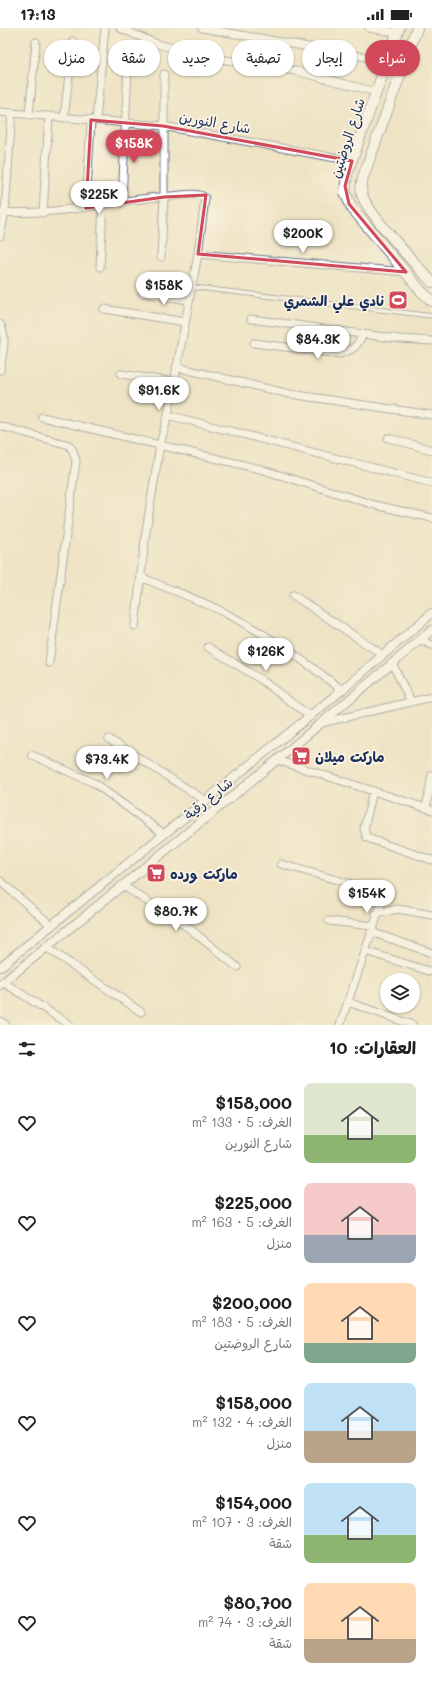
<!DOCTYPE html>
<html lang="ar">
<meta charset="utf-8">
<style>
:root{--surface:#fff;--page:#f2f2f2;--text:#202124;--muted:#757577;--accent:#d1495b}
body{margin:0;font-family:Mali,"Playpen Sans Arabic",sans-serif;background:var(--page);color:var(--text);direction:rtl;height:100vh;display:flex;flex-direction:column;font-size:15px;white-space:nowrap}
*{box-sizing:border-box;margin:0}
p{font-size:13px;color:var(--muted)}
.icon{flex:none;width:22px;height:22px;fill:none;stroke:currentColor;stroke-width:2;stroke-linecap:round;stroke-linejoin:round}
.map{position:relative;height:997px;overflow:hidden;direction:ltr}
.details{display:flex;flex-direction:column;background:var(--surface);flex:1}
.details>*{flex:none}
.hud{position:absolute;left:12px;top:12px;width:408px;height:36px;direction:rtl;display:flex;gap:8px}
.controls{position:absolute;left:380px;top:945px;display:grid;gap:8px}
.controls a{display:grid;place-items:center;width:40px;height:40px;border-radius:50%;background:var(--surface);box-shadow:0 1px 3px #0004;font-size:20px}
.price{position:absolute;translate:-50% -34px;padding:0 9px;border-radius:14px;background:#fff;color:#222;font-size:13px;line-height:26px;filter:drop-shadow(0 1px 2px #0008)}
.price::after{content:'';position:absolute;left:50%;top:24px;width:12px;height:9px;margin-left:-6px;background:inherit;clip-path:polygon(0 0,100% 0,50% 100%)}
.price.on{background:var(--accent);color:#fff}
ul{padding:0;list-style:none}
li{display:flex;align-items:center;gap:12px;height:100px;padding:0 16px}
li span{display:grid;place-items:center;flex:none;width:112px;height:80px;border-radius:8px;color:#555}
li>.icon{margin-inline-start:auto}
span .icon{width:48px;height:48px;fill:#fffc;stroke-width:1}
li b{font-size:17px}
h2{display:flex;justify-content:space-between;align-items:center;height:48px;padding:0 16px;font-size:17px}
.pill{padding:0 14px;border-radius:18px;background:var(--surface);box-shadow:0 1px 3px #0004;font-size:14px;line-height:36px}
.pill.on{background:var(--accent);color:#fff}
.status{display:flex;justify-content:space-between;align-items:center;height:28px;padding:0 20px;background:var(--surface);direction:ltr}
.status svg{height:11px;fill:currentColor}
.map>svg:first-child{display:block}
.lines{fill:none;stroke-linecap:round;stroke-linejoin:round}
.service-casing{stroke:#656e82;stroke-width:5.5}
.minor-casing{stroke:#656e82;stroke-width:9}
.tertiary-casing{stroke:#656e82;stroke-width:10}
.secondary-casing{stroke:#656e82;stroke-width:12}
.service{stroke:#fff;stroke-width:3.5}
.minor{stroke:#fff;stroke-width:7}
.tertiary{stroke:#fff;stroke-width:8}
.secondary{stroke:#fff;stroke-width:10}
.marked{fill:none;stroke:#d1495b;stroke-width:3;stroke-linejoin:round}
.labels{text-anchor:middle;dominant-baseline:central;stroke-width:3.5;stroke-linejoin:round;paint-order:stroke}
.street-label{font-size:14px;fill:#1b2f5e;stroke:#fcf5e5}
.poi-label{font-size:14px;font-weight:bold;fill:#1b2f5e;stroke:#fcf5e5;text-anchor:start}
</style>
<div class="status"><b>17:13</b><svg viewBox="0 0 49 12"><path d="M0 12V9h3v3zM5 12V6h3v6zM10 12V3h3v9zM15 12V0h3v12zM26 1h20v11H26zM47 4h2v5h-2z"/></svg></div>
<div class="map">
<svg width="432" height="997" viewBox="0 0 432 997">
<rect width="100%" height="100%" fill="#fcf5e5"/>
<filter id="ink" filterUnits="userSpaceOnUse"><feTurbulence type="fractalNoise" baseFrequency=".025" numOctaves="2"/><feDisplacementMap in="SourceGraphic" scale="8" xChannelSelector="R" yChannelSelector="G"/><feConvolveMatrix kernelMatrix="1 2 1 2 8 2 1 2 1" color-interpolation-filters="sRGB"/></filter>
<filter id="wash" filterUnits="userSpaceOnUse"><feTurbulence type="fractalNoise" baseFrequency=".012" numOctaves="4" result="noise"/><feDisplacementMap in="SourceGraphic" scale="16" xChannelSelector="R" yChannelSelector="G"/><feGaussianBlur stdDeviation="0.9" result="paint"/><feColorMatrix in="noise" values="0 0 0 0 0 0 0 0 0 0 0 0 0 0 0 0 0 1.4 0 .05"/><feComposite in="paint" operator="in"/></filter>
<g filter="url(#wash)">
<rect width="100%" height="100%" fill="#eee4c4"/>
</g>
<g filter="url(#ink)">
<g class="lines">
<g class="service-casing">
<path id="service" d="M192,259L432,288"/>
</g>
<g class="minor-casing">
<path id="minor" d="M120,0L157,16L214,30L296,43L376,64
M202,0L388,33
M369,0L398,5
M0,84L163,98L352,133
M29,87L36,14
M64,90L73,13
M96,92L105,0
M122,175L128,37
M86,180L91,92
M0,184C59,188 112,172 170,168C180,168 198,163 205,170L198,226L168,387L160,417L146,503L135,598
M43,185L49,88
M0,208L5,184L12,85
M198,226L406,244
M161,229L164,169V46
M100,239L103,177
M142,265L189,272
M104,281L185,294
M251,291L400,311L432,313
M0,296C8,309 2,327 0,342
M254,315L340,326C353,322 357,319 363,306
M176,339L290,366L432,387
M121,346L174,354
M168,387L432,455
M42,389L260,441L375,477L432,490
M0,398L69,417L73,423L76,433L49,635
M388,410L432,422
M141,549C168,561 198,571 225,585C267,606 305,633 342,662
M293,567L383,627
M420,612L432,617
M208,619L260,651L310,688
M392,635L411,674
M321,695L432,669
M109,711L206,773
M32,727L94,755L164,806
M277,732L432,782
M373,763L364,801L367,810L432,832
M426,780L432,747
M281,836L372,862L380,865L383,871L340,997
M0,853L52,898
M122,857L190,901L237,939
M376,886L398,881L432,887
M329,893L373,898
M371,904L432,925
M46,919L141,984
M365,923L432,944
M3,954L70,997
M348,974L413,997
M0,993L6,997"/>
</g>
<g class="tertiary-casing">
<path id="tertiary" d="M0,939L342,662L432,585
M0,957L277,732L432,602"/>
</g>
<g class="secondary-casing">
<path id="secondary" d="M399,0L347,146L345,164L352,180L421,263L432,273
M417,0L363,149C362,155 360,161 362,167C368,185 417,238 432,254"/>
</g>
<use href="#service" class="service"/>
<use href="#minor" class="minor"/>
<use href="#tertiary" class="tertiary"/>
<use href="#secondary" class="secondary"/>
</g>
</g>
<path d="M0 0H432V997H0ZM91,92L163,98L352,133L345,158L349,176L406,244L198,226L206,167L164,169L86,180Z" fill="#eee4c4" fill-opacity=".55" fill-rule="evenodd"/>
<path class="marked" d="M91,92L163,98L352,133L345,158L349,176L406,244L198,226L206,167L164,169L86,180Z"/>
<defs>
<g id="stadium-square" transform="scale(1)"><rect x="-9" y="-9" width="18" height="18" rx="4" fill="#d1495b" stroke="#fcf5e5"/><path d="M0-5a6.5 5 0 1 0 0 10a6.5 5 0 1 0 0-10ZM-3.5-1.8h7v3.6h-7Z" fill="#fff"/></g>
<g id="supermarket-square" transform="scale(1)"><rect x="-9" y="-9" width="18" height="18" rx="4" fill="#d1495b" stroke="#fcf5e5"/><path d="M-6-5.5h2.5l.6 2H6L4.5 2H-2.5L-4.4-4H-6ZM-1.5 3.2a1.3 1.3 0 1 0 .1 0ZM3 3.2a1.3 1.3 0 1 0 .1 0Z" fill="#fff"/></g>
</defs>
<g fill-rule="evenodd">
<use href="#stadium-square" x="398" y="272"/>
<use href="#supermarket-square" x="301" y="728"/>
<use href="#supermarket-square" x="156" y="845"/>
</g>
<g class="labels">
<g class="street-label">
<text transform="translate(215 94) rotate(10)">شارع النورين</text>
<text transform="translate(347 110) rotate(-72)">شارع الروضتين</text>
<text transform="translate(208 770) rotate(-39)">شارع رقية</text>
</g>
<g class="poi-label">
<text x="384" y="272" text-anchor="end">نادي علي الشمري</text>
<text x="315" y="728">ماركت ميلان</text>
<text x="170" y="845">ماركت ورده</text>
</g>
</g>
</svg>
<div class="controls">
<a><svg class="icon" aria-label="layers" viewBox="0 0 24 24"><path d="M12 4l9 5-9 5-9-5zM3 14l9 5 9-5"/></svg></a>
</div>
<b class="price on" style="left:134px;top:136px">$158K</b>
<b class="price" style="left:99px;top:187px">$225K</b>
<b class="price" style="left:303px;top:226px">$200K</b>
<b class="price" style="left:164px;top:278px">$158K</b>
<b class="price" style="left:318px;top:332px">$84.3K</b>
<b class="price" style="left:159px;top:383px">$91.6K</b>
<b class="price" style="left:266px;top:644px">$126K</b>
<b class="price" style="left:107px;top:752px">$73.4K</b>
<b class="price" style="left:367px;top:886px">$154K</b>
<b class="price" style="left:176px;top:904px">$80.7K</b>
<div class="hud">
<a class="pill on">شراء</a>
<a class="pill">إيجار</a>
<a class="pill">تصفية</a>
<a class="pill">جديد</a>
<a class="pill">شقة</a>
<a class="pill">منزل</a>
</div>
</div>
<section class="details">
<h2>العقارات: 10<svg class="icon" aria-label="filters" viewBox="0 0 24 24"><path d="M4 7h16M4 17h16"/><circle cx="9" cy="7" r="2"/><circle cx="15" cy="17" r="2"/></svg></h2>
<ul>
<li><span style="background:linear-gradient(#dfe7d0 65%,#8fb573 0)"><svg class="icon" aria-label="home" viewBox="0 0 24 24"><path d="M3 11l9-7 9 7M6 9v11h12V9"/></svg></span><div><b>$158,000</b><p>الغرف: 5 · 133 m²</p><p>شارع النورين</p></div><svg class="icon" aria-label="heart" viewBox="0 0 24 24"><path d="M12 20l-8-8c-3-5 5-10 8-4 3-6 11-1 8 4z"/></svg></li>
<li><span style="background:linear-gradient(#f6c9c9 65%,#9aa5b1 0)"><svg class="icon" aria-label="home" viewBox="0 0 24 24"><path d="M3 11l9-7 9 7M6 9v11h12V9"/></svg></span><div><b>$225,000</b><p>الغرف: 5 · 163 m²</p><p>منزل</p></div><svg class="icon" aria-label="heart" viewBox="0 0 24 24"><path d="M12 20l-8-8c-3-5 5-10 8-4 3-6 11-1 8 4z"/></svg></li>
<li><span style="background:linear-gradient(#ffd9b3 75%,#7fa58c 0)"><svg class="icon" aria-label="home" viewBox="0 0 24 24"><path d="M3 11l9-7 9 7M6 9v11h12V9"/></svg></span><div><b>$200,000</b><p>الغرف: 5 · 183 m²</p><p>شارع الروضتين</p></div><svg class="icon" aria-label="heart" viewBox="0 0 24 24"><path d="M12 20l-8-8c-3-5 5-10 8-4 3-6 11-1 8 4z"/></svg></li>
<li><span style="background:linear-gradient(#bfe0f5 60%,#b9a48a 0)"><svg class="icon" aria-label="home" viewBox="0 0 24 24"><path d="M3 11l9-7 9 7M6 9v11h12V9"/></svg></span><div><b>$158,000</b><p>الغرف: 4 · 132 m²</p><p>منزل</p></div><svg class="icon" aria-label="heart" viewBox="0 0 24 24"><path d="M12 20l-8-8c-3-5 5-10 8-4 3-6 11-1 8 4z"/></svg></li>
<li><span style="background:linear-gradient(#bfe0f5 65%,#8fb573 0)"><svg class="icon" aria-label="home" viewBox="0 0 24 24"><path d="M3 11l9-7 9 7M6 9v11h12V9"/></svg></span><div><b>$154,000</b><p>الغرف: 3 · 107 m²</p><p>شقة</p></div><svg class="icon" aria-label="heart" viewBox="0 0 24 24"><path d="M12 20l-8-8c-3-5 5-10 8-4 3-6 11-1 8 4z"/></svg></li>
<li><span style="background:linear-gradient(#ffd9b3 70%,#b9a48a 0)"><svg class="icon" aria-label="home" viewBox="0 0 24 24"><path d="M3 11l9-7 9 7M6 9v11h12V9"/></svg></span><div><b>$80,700</b><p>الغرف: 3 · 74 m²</p><p>شقة</p></div><svg class="icon" aria-label="heart" viewBox="0 0 24 24"><path d="M12 20l-8-8c-3-5 5-10 8-4 3-6 11-1 8 4z"/></svg></li>
</ul>
</section>
